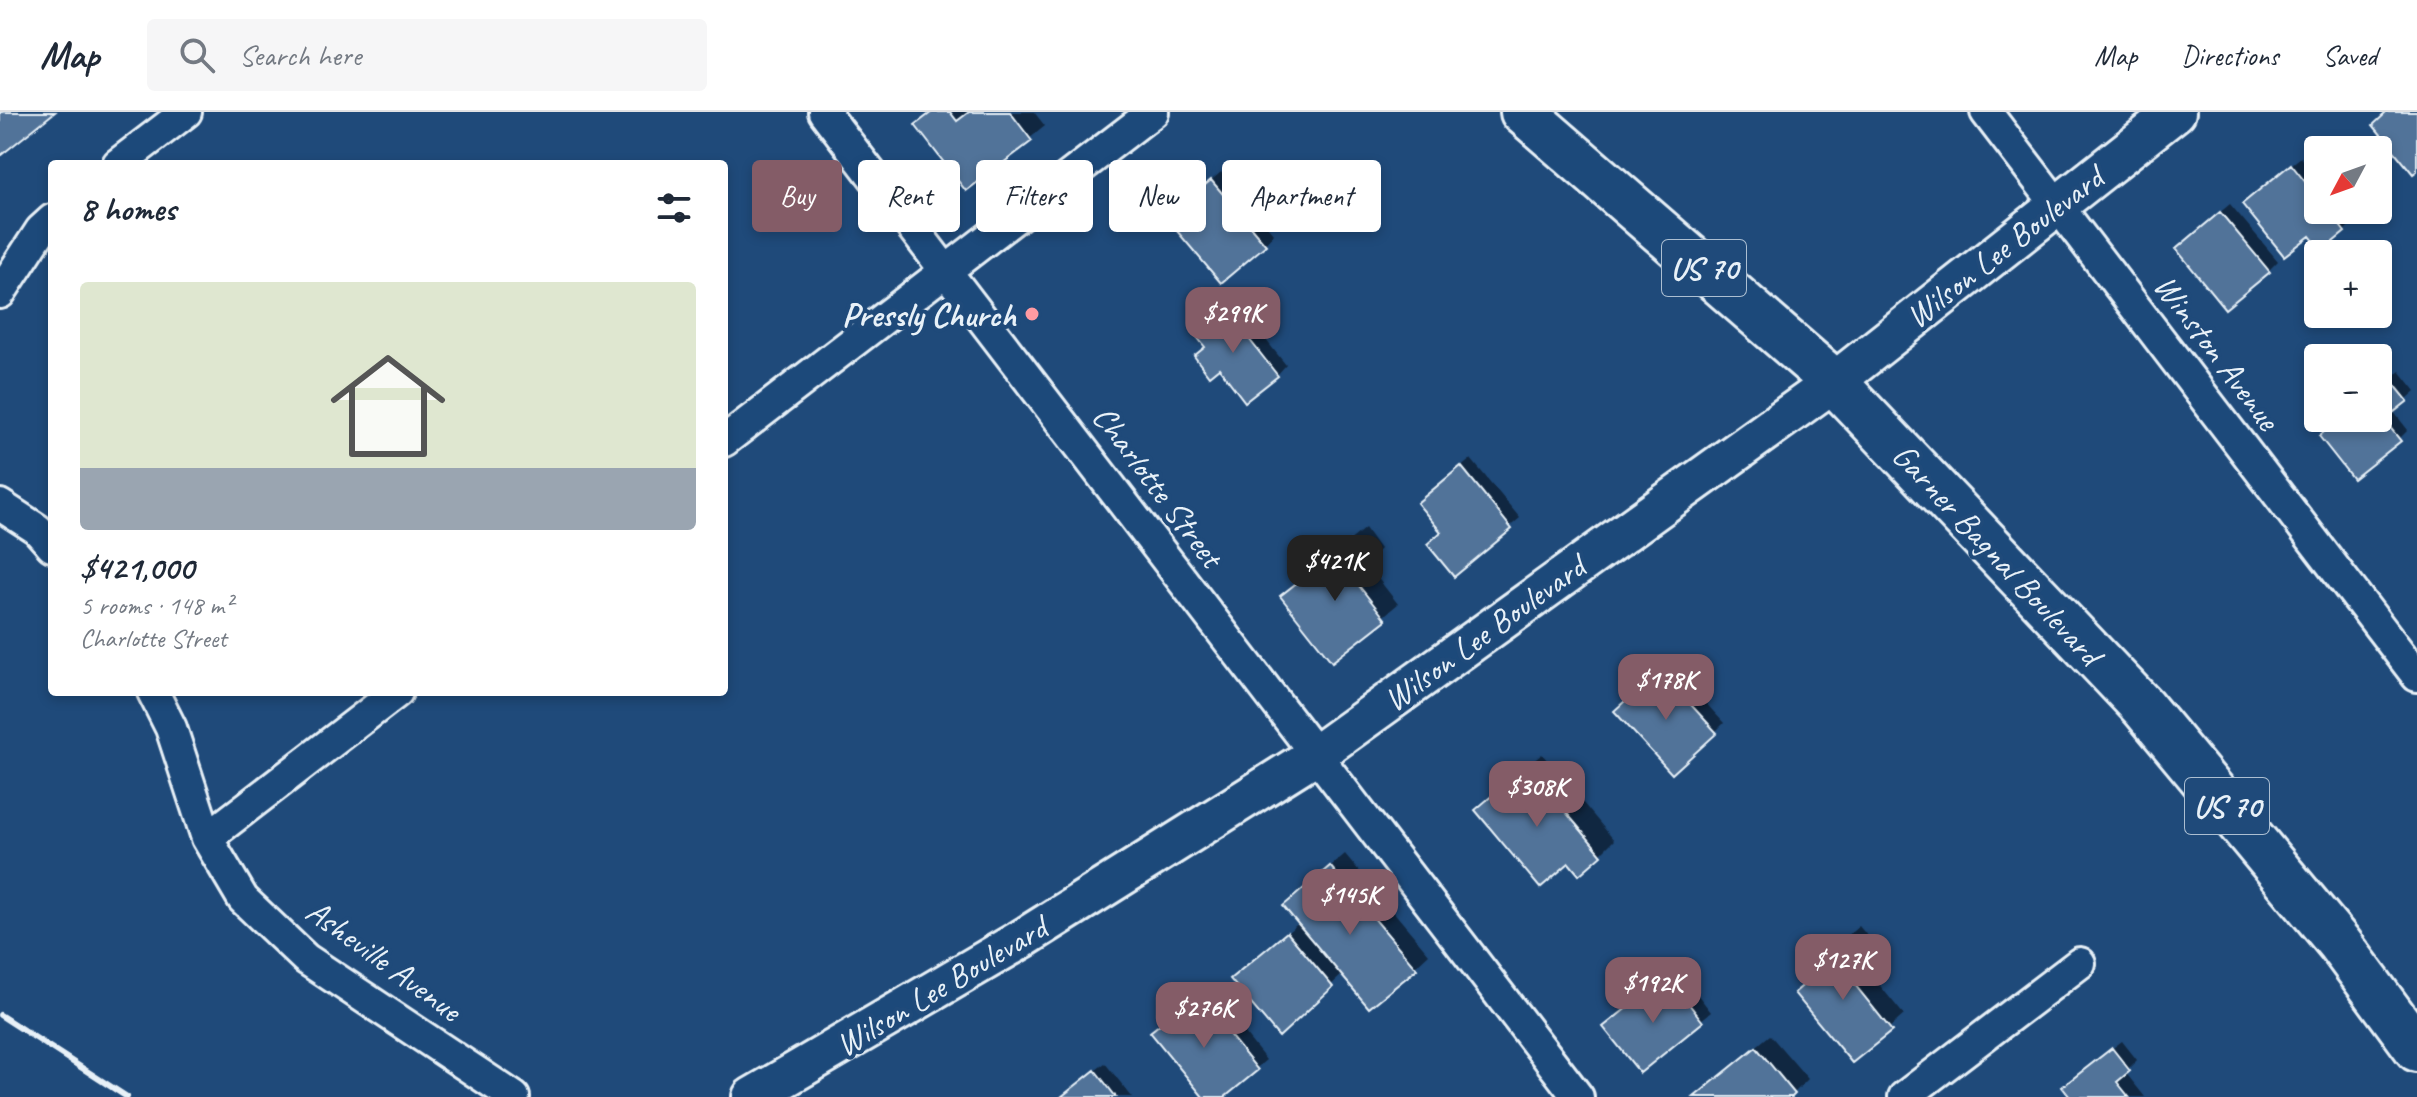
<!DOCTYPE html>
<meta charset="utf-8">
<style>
:root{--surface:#fff;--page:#f6f6f7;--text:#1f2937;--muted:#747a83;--line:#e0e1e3;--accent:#845c67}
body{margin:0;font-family:Caveat,sans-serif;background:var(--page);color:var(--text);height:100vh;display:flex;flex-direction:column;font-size:30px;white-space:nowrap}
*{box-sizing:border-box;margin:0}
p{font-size:26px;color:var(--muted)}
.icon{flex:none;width:44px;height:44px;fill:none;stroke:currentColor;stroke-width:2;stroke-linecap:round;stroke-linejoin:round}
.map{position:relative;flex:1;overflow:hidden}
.sheet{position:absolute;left:48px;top:48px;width:680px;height:536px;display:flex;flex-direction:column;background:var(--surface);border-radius:8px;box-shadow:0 4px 12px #0003}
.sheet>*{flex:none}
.guide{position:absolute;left:752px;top:48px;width:760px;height:72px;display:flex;gap:16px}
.needle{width:52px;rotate:229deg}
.fabs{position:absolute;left:2304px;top:24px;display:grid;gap:16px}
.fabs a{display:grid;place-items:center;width:88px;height:88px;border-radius:8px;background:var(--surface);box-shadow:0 4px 12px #0003;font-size:40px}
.price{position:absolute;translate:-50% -68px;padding:0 18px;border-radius:16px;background:var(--accent);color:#fff;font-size:26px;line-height:52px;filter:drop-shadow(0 2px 4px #0008)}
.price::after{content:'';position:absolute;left:50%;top:48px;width:24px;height:18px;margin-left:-12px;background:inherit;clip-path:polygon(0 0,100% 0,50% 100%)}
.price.on{background:#222;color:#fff}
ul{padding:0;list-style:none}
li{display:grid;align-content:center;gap:16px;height:424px;padding:0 32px}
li+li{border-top:2px solid var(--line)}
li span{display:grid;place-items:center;height:248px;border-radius:8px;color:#555}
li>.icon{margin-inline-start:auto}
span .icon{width:144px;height:144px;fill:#fffc;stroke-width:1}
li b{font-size:34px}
h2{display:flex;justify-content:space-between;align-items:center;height:96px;padding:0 32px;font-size:34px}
.pill{padding:0 28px;border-radius:8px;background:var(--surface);box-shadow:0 4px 12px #0003;font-size:28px;line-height:72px}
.pill.on{background:var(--accent);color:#fff}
header{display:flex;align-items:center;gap:48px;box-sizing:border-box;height:112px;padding:0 40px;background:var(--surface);border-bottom:2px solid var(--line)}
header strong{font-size:38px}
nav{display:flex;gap:44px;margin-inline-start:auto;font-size:28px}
.search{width:560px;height:72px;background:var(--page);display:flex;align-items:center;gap:20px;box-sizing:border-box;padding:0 28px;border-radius:8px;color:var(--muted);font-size:30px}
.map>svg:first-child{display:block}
.shadow{fill:#0007}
.building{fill:#517399;stroke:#e8f1f8;stroke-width:2}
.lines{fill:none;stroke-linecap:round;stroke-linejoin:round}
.minor-casing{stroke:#e8f1f8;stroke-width:36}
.tertiary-casing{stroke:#e8f1f8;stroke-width:44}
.trunk-casing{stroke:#e8f1f8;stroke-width:50}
.minor{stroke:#1f4a7a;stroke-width:30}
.tertiary{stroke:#1f4a7a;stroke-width:38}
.trunk{stroke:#1f4a7a;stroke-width:44}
.rail{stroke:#e8f1f8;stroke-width:6}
.poi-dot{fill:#ff9aa2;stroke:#1f4a7a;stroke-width:3}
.labels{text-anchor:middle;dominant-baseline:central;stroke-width:8;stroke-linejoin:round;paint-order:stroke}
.shield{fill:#1f4a7a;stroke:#acbfd2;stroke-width:2}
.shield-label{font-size:32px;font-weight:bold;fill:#e8f1f8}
.street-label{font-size:34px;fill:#e8f1f8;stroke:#1f4a7a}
.poi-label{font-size:34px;font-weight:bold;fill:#e8f1f8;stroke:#1f4a7a;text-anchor:end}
</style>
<header>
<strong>Map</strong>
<div class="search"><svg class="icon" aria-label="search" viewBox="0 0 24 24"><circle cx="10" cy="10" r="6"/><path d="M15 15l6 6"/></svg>Search here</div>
<nav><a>Map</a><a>Directions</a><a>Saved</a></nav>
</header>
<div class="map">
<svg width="2417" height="985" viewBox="0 0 2417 985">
<rect width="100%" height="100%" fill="#1f4a7a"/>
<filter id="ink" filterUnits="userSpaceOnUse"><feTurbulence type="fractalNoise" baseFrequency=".0125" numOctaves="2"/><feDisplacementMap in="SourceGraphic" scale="16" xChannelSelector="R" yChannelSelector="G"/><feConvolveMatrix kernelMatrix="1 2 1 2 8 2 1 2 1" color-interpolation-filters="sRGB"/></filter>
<g filter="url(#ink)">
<path class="shadow" d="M931,0H1034L1045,14L967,77L918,13Z
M2301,45L2318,66V98H2344L2353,110L2344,119L2310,121L2253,83Z
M1221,60L1274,122L1265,132L1178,97Z
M2230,92L2278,149L2269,158L2187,128Z
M1234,188L1286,253L1277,263L1219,254L1207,234L1205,211Z
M2400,259L2416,279L2393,299L2408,318L2399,327L2342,306H2378V277Z
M1471,347L1520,406L1454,462L1428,382Z
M1365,416L1380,437L1366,451L1398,492L1332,547L1283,484Z
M1669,551L1724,611L1715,620L1626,590Z
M1542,642L1614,728L1600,742L1491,684Z
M1345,742L1429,842L1415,855L1343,862L1279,922L1242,858L1300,810V780Z
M1859,814L1884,844L1868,859L1904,903L1852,949L1796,881L1820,859L1814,852Z
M1677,856L1711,900L1640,958L1615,906Z
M1207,875L1266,948L1222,985H1205L1162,911Z
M1770,923L1808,967L1794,981L1789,985H1695Z
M2122,929L2137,948L2125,960L2145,985H2073L2074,966Z
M1105,951L1132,985H1061Z"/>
<path class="building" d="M0,0H55L0,44Z
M932,0H950L957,9L969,0H1010L1032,29L966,79L915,13Z
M2387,0H2417V59L2413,62L2373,13Z
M2291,52L2318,86V98H2328L2345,120L2322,139L2310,124L2284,144L2242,92Z
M1211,68L1266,133L1221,171L1166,106Z
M2220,100L2270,160L2225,197L2176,137Z
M1224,195L1278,264L1245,290L1219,256L1209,264L1194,244L1205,235L1193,220Z
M2390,267L2408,289L2384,308L2401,329L2353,367L2319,324L2341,306H2378V276Z
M1461,354L1512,417L1454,465L1427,432L1441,420L1417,391Z
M1350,429L1368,452L1352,465L1386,508L1332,550L1280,484Z
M1659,558L1717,621L1672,662L1614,599Z
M1527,654L1602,743L1579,763L1569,751L1540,776L1475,698Z
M1330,754L1417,857L1369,896L1283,794Z
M1287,820L1333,875L1279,925L1230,867Z
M1844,826L1872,859L1855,873L1892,919L1852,951L1794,881L1819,860L1812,852Z
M1667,864L1703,910L1640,961L1603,915Z
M1197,883L1258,958L1225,985H1203L1150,920Z
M1756,935L1795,982L1792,985H1694Z
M2112,936L2130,959L2117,970L2129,985H2070L2062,975Z
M1095,958L1116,985H1061Z"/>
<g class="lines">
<g class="minor-casing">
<path id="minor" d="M824,0L1578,985
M1986,0L2417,564
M118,52L186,0
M0,181L41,118L52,108
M724,329L1153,0
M0,393L37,417L52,434
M153,580L171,616L207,726L243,787L306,847L514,985
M207,726L397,580
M1904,985L2080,851"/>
</g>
<g class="tertiary-casing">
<path id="tertiary" d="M752,985L1022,827L1315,643L1834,270L2176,0"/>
</g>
<g class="trunk-casing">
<path id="trunk" d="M1523,0L1834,270L2143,595L2339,831L2417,937"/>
</g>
<use href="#minor" class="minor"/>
<use href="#tertiary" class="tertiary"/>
<use href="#trunk" class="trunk"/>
<path class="rail" d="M0,903L127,985"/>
</g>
</g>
<circle class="poi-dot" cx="1032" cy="202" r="8"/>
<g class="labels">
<g class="shield">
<rect x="1662" y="128" width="84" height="56" rx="6"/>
<rect x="2185" y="666" width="84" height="56" rx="6"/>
</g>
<g class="shield-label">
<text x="1704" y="156">US 70</text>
<text x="2227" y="694">US 70</text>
</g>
<g class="street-label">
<text transform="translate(2004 135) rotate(-38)">Wilson Lee Boulevard</text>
<text transform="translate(2217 240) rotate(53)">Winston Avenue</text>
<text transform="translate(1158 374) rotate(53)">Charlotte Street</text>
<text transform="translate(1997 442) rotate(47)">Garner Bagnal Boulevard</text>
<text transform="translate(1484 521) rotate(-36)">Wilson Lee Boulevard</text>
<text transform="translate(384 848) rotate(36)">Asheville Avenue</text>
<text transform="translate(941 874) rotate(-31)">Wilson Lee Boulevard</text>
</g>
<g class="poi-label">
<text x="1016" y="202">Pressly Church</text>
</g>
</g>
</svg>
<div class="fabs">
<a><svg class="needle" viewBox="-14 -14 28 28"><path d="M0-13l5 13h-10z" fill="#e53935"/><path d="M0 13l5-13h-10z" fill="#747a83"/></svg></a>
<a>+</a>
<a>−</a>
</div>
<b class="price" style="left:1233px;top:243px">$299K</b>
<b class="price on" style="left:1335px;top:491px">$421K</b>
<b class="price" style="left:1666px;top:610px">$178K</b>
<b class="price" style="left:1537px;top:717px">$308K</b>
<b class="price" style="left:1350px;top:825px">$145K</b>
<b class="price" style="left:1843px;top:890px">$127K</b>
<b class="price" style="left:1653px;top:913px">$192K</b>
<b class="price" style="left:1204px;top:938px">$276K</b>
<div class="guide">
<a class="pill on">Buy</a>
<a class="pill">Rent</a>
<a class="pill">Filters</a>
<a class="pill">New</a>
<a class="pill">Apartment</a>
</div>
<section class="sheet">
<h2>8 homes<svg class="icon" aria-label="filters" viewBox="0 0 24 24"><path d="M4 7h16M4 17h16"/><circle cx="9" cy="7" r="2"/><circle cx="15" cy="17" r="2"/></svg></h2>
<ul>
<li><span style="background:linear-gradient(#dfe7d0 75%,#9aa5b1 0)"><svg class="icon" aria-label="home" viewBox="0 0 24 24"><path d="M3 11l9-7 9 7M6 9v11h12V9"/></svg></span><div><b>$421,000</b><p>5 rooms · 148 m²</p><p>Charlotte Street</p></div></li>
</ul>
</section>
</div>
